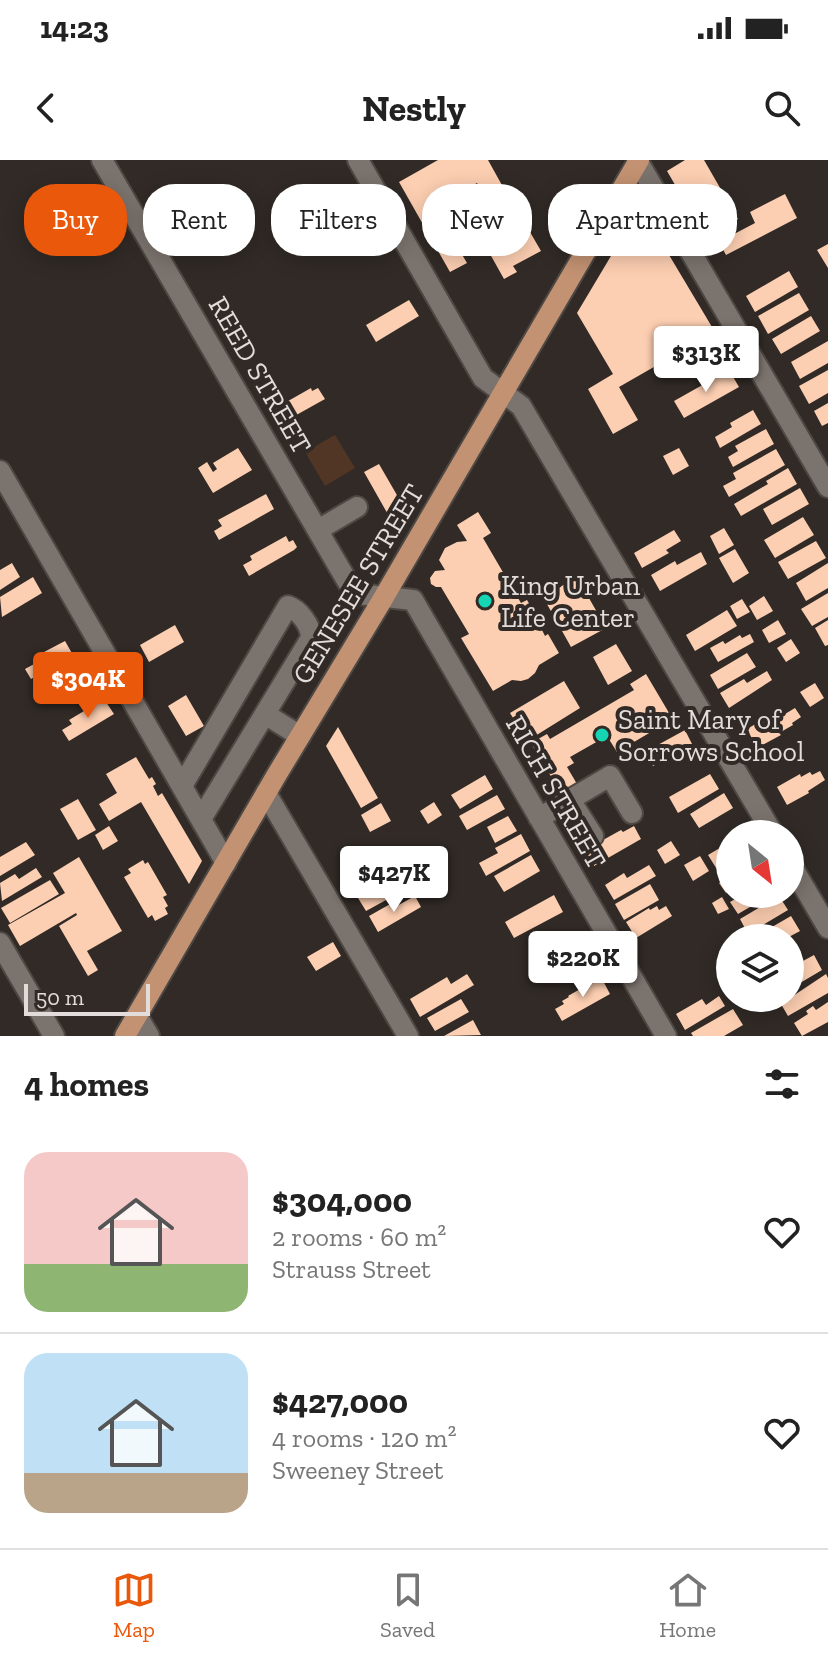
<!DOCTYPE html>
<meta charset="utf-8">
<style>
:root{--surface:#fff;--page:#f2f2f2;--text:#222;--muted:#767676;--line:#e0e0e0;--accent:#ea580c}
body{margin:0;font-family:"Zilla Slab",serif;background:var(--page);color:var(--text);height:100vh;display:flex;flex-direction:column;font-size:30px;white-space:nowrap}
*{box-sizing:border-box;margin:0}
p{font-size:26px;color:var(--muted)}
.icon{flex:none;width:44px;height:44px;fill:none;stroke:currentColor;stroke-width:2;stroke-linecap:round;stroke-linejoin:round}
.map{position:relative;height:876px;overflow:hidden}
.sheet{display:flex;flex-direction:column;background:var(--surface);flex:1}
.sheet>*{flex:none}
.guide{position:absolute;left:24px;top:24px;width:780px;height:72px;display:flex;gap:16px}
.needle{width:52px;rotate:150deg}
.buttons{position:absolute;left:716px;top:660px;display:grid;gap:16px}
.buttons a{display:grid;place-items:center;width:88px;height:88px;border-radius:50%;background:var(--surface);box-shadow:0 4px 20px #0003;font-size:40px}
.scale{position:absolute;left:24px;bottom:20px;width:126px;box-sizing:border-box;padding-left:8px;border:4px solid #e2ddda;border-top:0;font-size:22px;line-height:28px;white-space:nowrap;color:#e2ddda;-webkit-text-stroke:6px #312a26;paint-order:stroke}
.price{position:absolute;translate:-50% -68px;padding:0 18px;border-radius:8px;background:#fff;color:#222;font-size:26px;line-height:52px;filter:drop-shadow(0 2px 4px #0008)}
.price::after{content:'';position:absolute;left:50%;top:48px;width:24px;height:18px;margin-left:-12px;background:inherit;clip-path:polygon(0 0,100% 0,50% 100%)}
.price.selected{background:var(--accent);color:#fff}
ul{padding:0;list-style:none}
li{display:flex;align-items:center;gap:24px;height:200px;padding:0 24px}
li+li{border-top:2px solid var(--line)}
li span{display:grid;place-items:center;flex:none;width:224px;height:160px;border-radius:24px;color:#555}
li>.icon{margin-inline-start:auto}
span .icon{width:96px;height:96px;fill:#fffc;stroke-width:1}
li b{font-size:34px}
h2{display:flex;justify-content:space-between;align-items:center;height:96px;padding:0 24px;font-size:34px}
.tag{padding:0 28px;border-radius:32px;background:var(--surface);box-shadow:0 4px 20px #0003;font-size:28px;line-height:72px}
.tag.selected{background:var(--accent);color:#fff}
.status{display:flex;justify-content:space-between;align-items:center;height:56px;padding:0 40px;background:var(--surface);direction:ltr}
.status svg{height:22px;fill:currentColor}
header{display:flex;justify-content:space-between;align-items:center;height:104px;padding:0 24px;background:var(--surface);font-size:36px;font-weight:700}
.dock{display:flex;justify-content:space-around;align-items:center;height:112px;border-top:2px solid var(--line);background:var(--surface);font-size:22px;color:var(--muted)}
.dock a{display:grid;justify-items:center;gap:4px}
.dock .selected{color:var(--accent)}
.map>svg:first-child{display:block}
.green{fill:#513625}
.building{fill:#fdcfb2}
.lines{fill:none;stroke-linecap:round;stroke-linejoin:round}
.minor-casing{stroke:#4d4844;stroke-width:24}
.major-casing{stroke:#4d4844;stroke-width:24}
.minor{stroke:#7b736e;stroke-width:20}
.major{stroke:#c39272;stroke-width:20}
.poi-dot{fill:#15d5b3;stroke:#312a26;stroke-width:3}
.labels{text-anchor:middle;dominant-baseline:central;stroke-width:8;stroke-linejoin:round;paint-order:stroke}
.street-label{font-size:28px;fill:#e2ddda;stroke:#312a26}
.poi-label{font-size:28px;fill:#e2ddda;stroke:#312a26;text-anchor:start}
</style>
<div class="status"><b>14:23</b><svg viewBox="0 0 49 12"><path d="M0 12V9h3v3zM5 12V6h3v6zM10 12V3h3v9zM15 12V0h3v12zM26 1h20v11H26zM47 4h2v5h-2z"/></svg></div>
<header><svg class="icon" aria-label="back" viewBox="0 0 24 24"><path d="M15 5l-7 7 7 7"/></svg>Nestly<svg class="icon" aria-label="search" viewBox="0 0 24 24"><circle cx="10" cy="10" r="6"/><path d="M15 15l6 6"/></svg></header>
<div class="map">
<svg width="828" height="876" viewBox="0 0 828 876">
<rect width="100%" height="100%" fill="#312a26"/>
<path class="green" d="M335,275L355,308L325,326L305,292Z"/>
<path class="building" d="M438,0H488L503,27L485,37L477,23L437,46L446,63L444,64L467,103L450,112L399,22Z
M685,0H704L738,59L706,78L667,11Z
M785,34L797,58L726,95L719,82L755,63L750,52Z
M644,53L715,172L619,227L638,260L613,274L588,229L613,214L577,153L636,54L640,56Z
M530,72L541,91L513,106L517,112L504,119L490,94Z
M828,84V108L817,90Z
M789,111L798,127L755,152L746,136Z
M799,133L809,150L768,174L758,156Z
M409,140L419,156L376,182L366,165Z
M811,156L820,171L781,194L772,179Z
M828,181V203L800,219L791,202Z
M729,210L739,227L684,258L674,241Z
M828,210V233L809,244L799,226Z
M311,228L312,231L318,228L325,239L282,263L274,249Z
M828,243V263L822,266L814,251Z
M753,250L761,264L720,288L715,277L732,267L730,263Z
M766,269L774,284L733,307L728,297L738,291L735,286Z
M238,288L252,310L213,333L198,308L207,302L213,312L217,309L213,303Z
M679,288L689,306L673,315L663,296Z
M776,289L785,305L729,337L723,326L736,319L733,313Z
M379,304L405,349L390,358L364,312Z
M788,308L797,324L741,356L734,344L768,324L766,321Z
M800,328L809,344L772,365L763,349Z
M266,334L274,349L219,380L214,371L222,366L218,360Z
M478,352L491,373L483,378L521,443L527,440L543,467L541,468L545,476L548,474L559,493L539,505L535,513L528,519L521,521L512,520L493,531L461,478L469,474L441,427H436L431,424L430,418L435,411L445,410L439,400L445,388L457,382L467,381L457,365Z
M803,357L814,375L775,398L764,380Z
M724,368L734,385L719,394L710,376Z
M674,370L681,381L666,390L669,393L642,408L634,393Z
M286,376L289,382L293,380L297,387L294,390L249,416L243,405L252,400L250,396Z
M816,381L826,398L788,419L778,402Z
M735,389L749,413L733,423L719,398Z
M701,392L707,404L660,431L651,415L675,401L677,405Z
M12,403L20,417L0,430V410Z
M828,403V428L806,441L796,423Z
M33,417L42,433L2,457L0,437Z
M577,417L606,468L571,487L543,437Z
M828,433V457L812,466L801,449Z
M764,436L773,451L757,460L749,446Z
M742,439L750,452L737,459L730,446Z
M727,450L737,466L695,491L686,475Z
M778,460L786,474L769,483L762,470Z
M828,460V485L825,486L815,468Z
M175,465L184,482L149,502L140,485Z
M750,474L754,482L718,502L710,488L723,481L725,484L740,475L742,478Z
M791,479L800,493L786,502L777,488Z
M65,481L73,495L31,519L25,509L47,497L44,492Z
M616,484L632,511L608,525L593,497Z
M747,493L756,507L718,529L710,515Z
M767,511L772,520L729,548L720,533L744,519L747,523Z
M646,514L675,563L659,573L656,569L617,592L607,576L570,597L574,603L567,607L577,624L561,633L531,583L547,574L550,579L634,530L630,524Z
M564,521L580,548L527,581L510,553Z
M815,523L824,538L810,547L800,532Z
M186,535L204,566L186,576L168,546Z
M104,539L114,554L69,581L62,570L72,564L69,560Z
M795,548L801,557L792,563L793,565L779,573L781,575L757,588L747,569L769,556L770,559L784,551L785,554Z
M338,567L378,638L361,648L326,586Z
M685,570L692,584L653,606L645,592Z
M136,597L149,619L152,617L156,624L153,626L158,636L162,633L202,701L189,724L141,642L109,661L99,644L117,633L106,614Z
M820,611L825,620L808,631L809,633L787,645L777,627L800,614L801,617L810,612L812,615Z
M710,614L719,629L678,653L669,637Z
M485,615L493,629L460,649L451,635Z
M724,633L733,648L699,668L690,654Z
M497,635L505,649L467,670L459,656Z
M78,639L96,670L78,680L60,649Z
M434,642L442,655L428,664L420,651Z
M381,643L391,661L370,672L361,655Z
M508,656L517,671L495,683L487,667Z
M109,666L118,681L103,690L95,675Z
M634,666L641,679L594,706L585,690L621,670L623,672Z
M521,674L530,691L486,716L479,703L498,693L495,688Z
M671,681L680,695L665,704L657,690Z
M26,682L35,695L0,716V697Z
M730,682V704L718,711L708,695Z
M408,687L415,699L358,733L349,717L388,693L391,698Z
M531,695L540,711L504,732L494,716Z
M700,696L709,711L693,721L684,705Z
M79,697L122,771L87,791L98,810L88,816L59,766L77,755L76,753L20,786L8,765L65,733L53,713Z
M143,700L145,704L148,702L167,735L163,737L168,746L165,748L168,754L155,761L152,755L148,758L124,717L131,713L128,709Z
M649,705L656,716L614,740L605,725L624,713L627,718Z
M36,708L42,717L2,741L0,723L15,714L19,719Z
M730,716V730L726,733L719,723Z
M50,720L59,734L10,763L1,748Z
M389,720L397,734L366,751L358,738Z
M650,724L659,740L624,760L615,744Z
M744,734H772L738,754L730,742Z
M554,735L563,752L514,778L505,762Z
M415,736L421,747L378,772L369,756L392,743L395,747Z
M779,736L788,750L748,774L740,759Z
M722,737L729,749L718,754L712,743Z
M657,746L659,750L666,746L672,756L636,778L626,762L649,748L650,750Z
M791,756L800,771L787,778H760L758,775Z
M333,782L341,796L316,811L307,797Z
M814,795L822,810L790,829V808Z
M467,814L474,825L420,857L410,839L447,817L451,824Z
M826,814L828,818V833L788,856L781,844Z
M601,817L610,834L562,861L555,849L564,844L562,841L569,837L568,836Z
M719,836L725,846L685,870L676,854L702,839L706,845Z
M461,839L469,852L435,871L427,858Z
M828,842V862L802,876L794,863L808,854L806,851L813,846L816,850Z
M733,849L743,865L724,876H693L691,873Z
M473,860L481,875L444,876Z"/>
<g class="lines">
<g class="minor-casing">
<path id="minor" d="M102,0L350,426L358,434L413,440L666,876
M358,0L483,218L521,246L773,674
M637,0L828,327
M0,311L226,703
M318,370L357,347
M265,554L300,576
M182,626L288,446C299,450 311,465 311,478L201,659
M266,633L408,876
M570,640L593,676
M539,658L610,616L632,653
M790,703L828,768
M0,783L54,876
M137,856L149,876"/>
</g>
<g class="major-casing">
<path id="major" d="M125,876L276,616L381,442L639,0"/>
</g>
<use href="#minor" class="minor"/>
<use href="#major" class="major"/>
</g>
<g class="poi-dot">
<circle cx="485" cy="441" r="8"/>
<circle cx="602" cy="575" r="8"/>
</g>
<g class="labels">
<g class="street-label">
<text transform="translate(260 215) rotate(60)">REED STREET</text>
<text transform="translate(358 424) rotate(-59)">GENESEE STREET</text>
<text transform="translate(556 632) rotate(60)">RICH STREET</text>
</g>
<g class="poi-label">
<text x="501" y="425">King Urban<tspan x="501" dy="32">Life Center</tspan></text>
<text x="618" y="559">Saint Mary of<tspan x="618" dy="32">Sorrows School</tspan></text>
</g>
</g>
</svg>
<div class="buttons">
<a><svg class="needle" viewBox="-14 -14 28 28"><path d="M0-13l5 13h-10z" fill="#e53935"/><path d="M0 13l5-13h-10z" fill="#767676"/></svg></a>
<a><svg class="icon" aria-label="layers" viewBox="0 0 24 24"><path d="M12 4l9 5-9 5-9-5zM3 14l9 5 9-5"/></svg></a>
</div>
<div class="scale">50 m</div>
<b class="price" style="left:706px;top:234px">$313K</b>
<b class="price selected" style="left:88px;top:560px">$304K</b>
<b class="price" style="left:394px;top:754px">$427K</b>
<b class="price" style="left:583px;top:839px">$220K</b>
<div class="guide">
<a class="tag selected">Buy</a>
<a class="tag">Rent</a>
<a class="tag">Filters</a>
<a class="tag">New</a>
<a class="tag">Apartment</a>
</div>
</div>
<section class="sheet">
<h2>4 homes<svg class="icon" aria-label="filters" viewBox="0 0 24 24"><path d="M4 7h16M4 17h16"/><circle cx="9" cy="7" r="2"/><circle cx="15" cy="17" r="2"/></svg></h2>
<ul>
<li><span style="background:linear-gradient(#f6c9c9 70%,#8fb573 0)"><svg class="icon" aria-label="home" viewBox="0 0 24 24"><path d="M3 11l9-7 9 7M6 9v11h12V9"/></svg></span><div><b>$304,000</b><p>2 rooms · 60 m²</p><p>Strauss Street</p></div><svg class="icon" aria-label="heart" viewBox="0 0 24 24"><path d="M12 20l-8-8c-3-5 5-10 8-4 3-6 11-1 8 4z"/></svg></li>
<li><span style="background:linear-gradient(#bfe0f5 75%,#b9a48a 0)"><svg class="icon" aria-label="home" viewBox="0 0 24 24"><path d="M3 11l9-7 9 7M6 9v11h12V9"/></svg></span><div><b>$427,000</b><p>4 rooms · 120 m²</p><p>Sweeney Street</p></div><svg class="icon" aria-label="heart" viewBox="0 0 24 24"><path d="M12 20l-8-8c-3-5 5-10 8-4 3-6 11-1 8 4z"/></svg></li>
</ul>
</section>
<nav class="dock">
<a class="selected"><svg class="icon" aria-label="map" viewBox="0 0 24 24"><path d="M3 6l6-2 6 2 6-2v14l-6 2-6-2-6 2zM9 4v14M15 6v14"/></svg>Map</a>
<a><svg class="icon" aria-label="saved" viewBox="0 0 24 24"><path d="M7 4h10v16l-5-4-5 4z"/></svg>Saved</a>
<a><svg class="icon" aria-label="home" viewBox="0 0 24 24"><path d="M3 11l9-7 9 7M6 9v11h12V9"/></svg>Home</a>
</nav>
